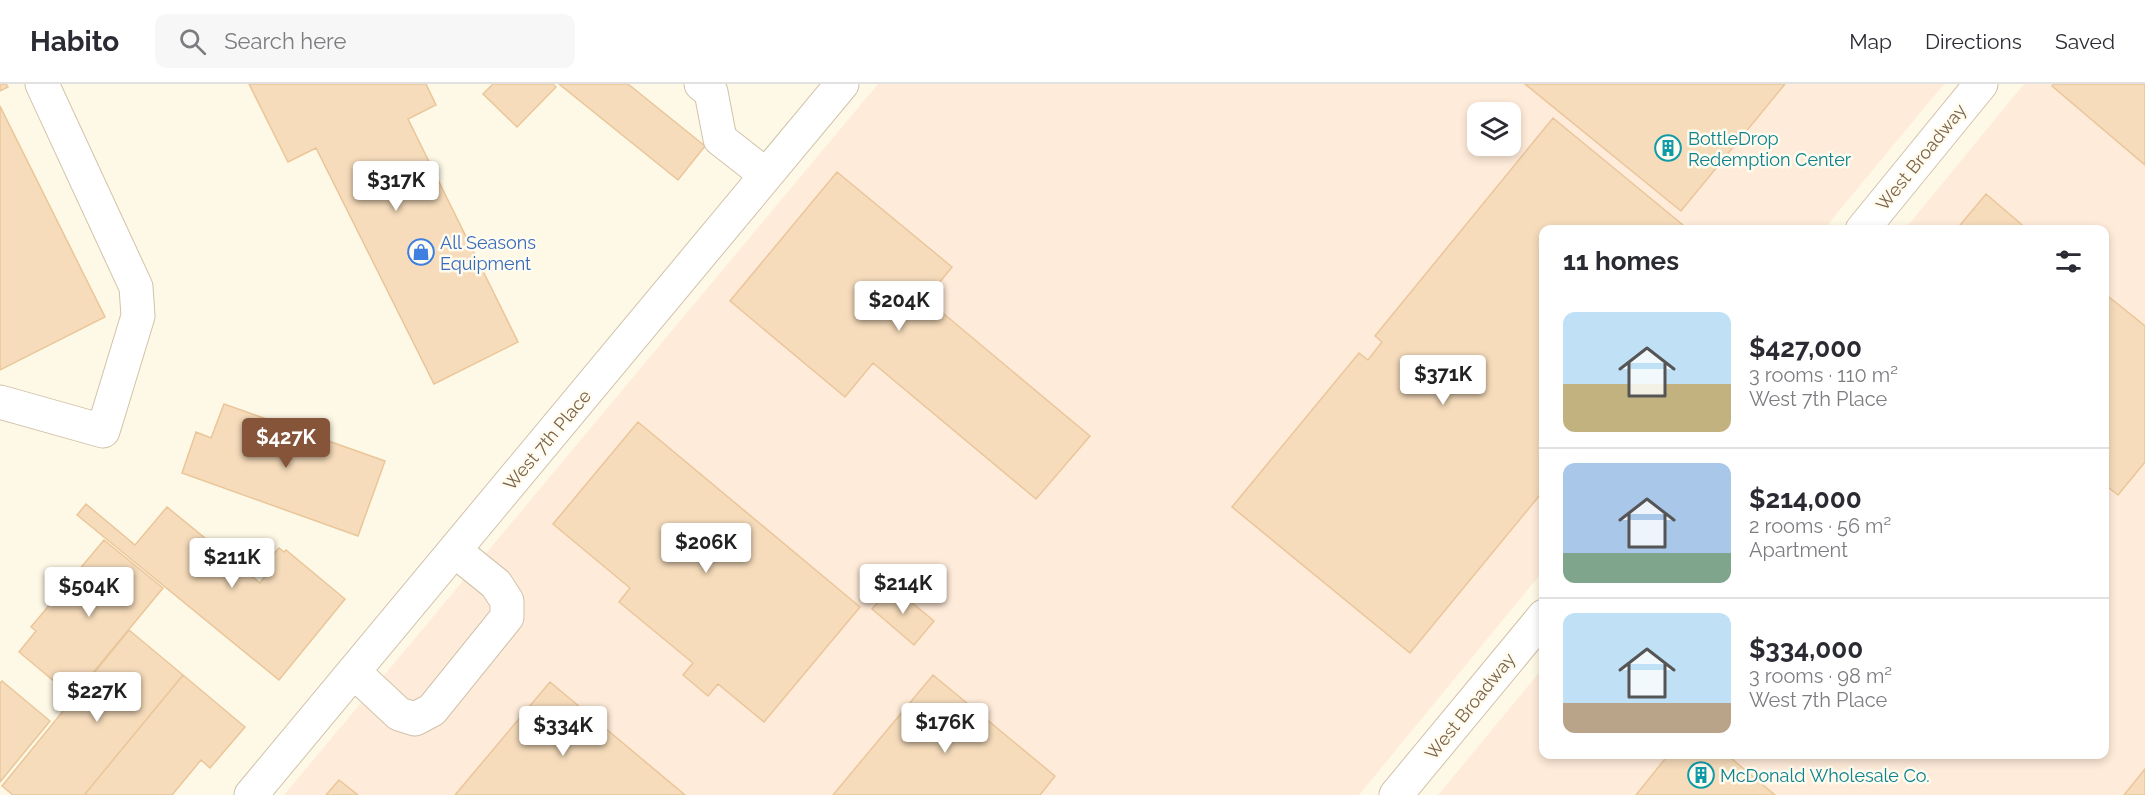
<!DOCTYPE html>
<meta charset="utf-8">
<style>
:root{--surface:#fff;--page:#f7f7f7;--text:#2b2b33;--muted:#7c7c81;--line:#e1e1e2;--accent:#855439}
body{margin:0;font-family:Raleway,sans-serif;background:var(--page);color:var(--text);height:100vh;display:flex;flex-direction:column;font-size:22px;white-space:nowrap}
*{box-sizing:border-box;margin:0}
p{font-size:20px;color:var(--muted)}
.icon{flex:none;width:33px;height:33px;fill:none;stroke:currentColor;stroke-width:2;stroke-linecap:round;stroke-linejoin:round}
.map{position:relative;flex:1;overflow:hidden}
.side{position:absolute;left:1539px;top:141px;width:570px;height:534px;display:flex;flex-direction:column;background:var(--surface);border-radius:12px;box-shadow:0 3px 9px #0003}
.side>*{flex:none}
.tools{position:absolute;left:1467px;top:18px;display:grid;gap:12px}
.tools a{display:grid;place-items:center;width:54px;height:54px;border-radius:12px;background:var(--surface);box-shadow:0 3px 9px #0003;font-size:30px}
.price{position:absolute;translate:-50% -51px;padding:0 14px;border-radius:6px;background:#fff;color:#222;font-size:20px;line-height:39px;filter:drop-shadow(0 2px 3px #0008)}
.price::after{content:'';position:absolute;left:50%;top:36px;width:18px;height:14px;margin-left:-9px;background:inherit;clip-path:polygon(0 0,100% 0,50% 100%)}
.price.current{background:var(--accent);color:#fff}
ul{padding:0;list-style:none}
li{display:flex;align-items:center;gap:18px;height:150px;padding:0 24px}
li+li{border-top:2px solid var(--line)}
li span{display:grid;place-items:center;flex:none;width:168px;height:120px;border-radius:12px;color:#555}
li>.icon{margin-inline-start:auto}
span .icon{width:72px;height:72px;fill:#fffc;stroke-width:1}
li b{font-size:26px}
h2{display:flex;justify-content:space-between;align-items:center;height:72px;padding:0 24px;font-size:26px}
header{display:flex;align-items:center;gap:36px;box-sizing:border-box;height:84px;padding:0 30px;background:var(--surface);border-bottom:2px solid var(--line)}
header strong{font-size:28px}
nav{display:flex;gap:33px;margin-inline-start:auto;font-size:21px}
.search{width:420px;height:54px;background:var(--page);display:flex;align-items:center;gap:15px;box-sizing:border-box;padding:0 21px;border-radius:12px;color:var(--muted);font-size:22px}
.map>svg:first-child{display:block}
.commercial{fill:#ffebd9;fill-rule:evenodd}
.building{fill:#f6dcbb;stroke:#eac69a;stroke-width:1.5}
.lines{fill:none;stroke-linecap:round;stroke-linejoin:round}
.minor-casing{stroke:#d1c2aa;stroke-width:35}
.minor{stroke:#fff;stroke-width:33}
.labels{text-anchor:middle;dominant-baseline:central;stroke-width:5;stroke-linejoin:round;paint-order:stroke}
.culture-label{font-size:18px;fill:#0d838f;stroke:#fffbee;text-anchor:start}
.street-label{font-size:18px;fill:#7a6248;stroke:#fffbee}
.shop-label{font-size:18px;fill:#366cbe;stroke:#fffbee;text-anchor:start}
</style>
<header>
<strong>Habito</strong>
<div class="search"><svg class="icon" aria-label="search" viewBox="0 0 24 24"><circle cx="10" cy="10" r="6"/><path d="M15 15l6 6"/></svg>Search here</div>
<nav><a>Map</a><a>Directions</a><a>Saved</a></nav>
</header>
<div class="map">
<svg width="2145" height="711" viewBox="0 0 2145 711">
<rect width="100%" height="100%" fill="#fef9e6"/>
<path class="commercial" d="M878,0H1944L1824,145L1544,146L1543,487L1359,711H284ZM1478,28H1510V62H1478Z
M2024,0H2145V711H1438L1543,584L1544,670H2104V146L1905,145Z"/>
<path class="building" d="M0,0H6L8,3L0,7Z
M249,0H426L436,21L408,35L518,258L434,300L316,64L288,78Z
M493,0H553L556,3L517,43L483,10Z
M559,0H628L705,62L678,96Z
M1525,0H1785L1681,127Z
M2054,0H2145V81L2052,2Z
M0,22L105,233L0,286Z
M1553,34L1689,146H1544V406L1410,569L1232,423L1359,269L1368,276L1382,258L1375,252Z
M837,88L952,183L926,215L1090,352L1036,415L873,279L845,313L730,217Z
M1986,110L2028,146H1956Z
M2104,209L2145,242V378L2118,411L2104,400Z
M224,320L385,377L358,452L182,389L196,348L211,354Z
M638,338L860,523L764,638L718,600L708,612L683,591L693,579L619,518L630,504L553,440Z
M86,420L135,461L167,423L260,499L266,491L260,486L279,464L284,468L286,466L345,515L279,596L77,431Z
M104,456L163,504L73,613L19,568L36,547L31,543Z
M892,502L934,537L914,561L872,525Z
M129,546L183,591L85,710L87,711H13L2,702Z
M183,591L245,643L210,684L201,676L172,711H87L85,710Z
M933,591L1055,692L1040,711H833Z
M2,597L50,637L0,698V599Z
M550,598L685,711H455Z
M1669,670H1726L1775,711H1636Z
M2145,685V711H2124Z
M339,696L358,711H326Z"/>
<g class="lines">
<g class="minor-casing">
<path id="minor" d="M701,0L711,8L720,55L766,91
M1862,146L1981,0
M0,318L103,347L138,232L136,203L42,0
M354,588L399,630L415,635L432,626L507,533V517L496,500L455,467
M251,711L842,0
M1396,711L1544,532"/>
</g>
<use href="#minor" class="minor"/>
</g>
<defs>
<g id="building-ring" transform="scale(1.35)"><circle r="9.5" fill="#fffbee" stroke="#0f9aa8" stroke-width="1.5"/><path d="M-4-6H4V6H1V3H-1V6H-4ZM-2.5-4.3h1.7v1.8h-1.7ZM.8-4.3h1.7v1.8H.8ZM-2.5-1h1.7V.8h-1.7ZM.8-1h1.7V.8H.8Z" fill="#0f9aa8"/></g>
<g id="shop-ring" transform="scale(1.35)"><circle r="9.5" fill="#fffbee" stroke="#3f7fe0" stroke-width="1.5"/><path d="M-5-2.5h2.3a2.7 3.5 0 0 1 5.4 0H5L5.5 6h-11ZM-1.5-2.5h3a1.5 2.3 0 0 0-3 0Z" fill="#3f7fe0"/></g>
</defs>
<g fill-rule="evenodd">
<use href="#building-ring" x="1668" y="64"/>
<use href="#shop-ring" x="421" y="168"/>
<use href="#building-ring" x="1701" y="691"/>
</g>
<g class="labels">
<g class="culture-label">
<text x="1688" y="54">BottleDrop<tspan x="1688" dy="21">Redemption Center</tspan></text>
<text x="1720" y="691">McDonald Wholesale Co.</text>
</g>
<g class="street-label">
<text transform="translate(1921 73) rotate(-51)">West Broadway</text>
<text transform="translate(547 356) rotate(-50)">West 7th Place</text>
<text transform="translate(1470 622) rotate(-51)">West Broadway</text>
</g>
<g class="shop-label">
<text x="440" y="158">All Seasons<tspan x="440" dy="21">Equipment</tspan></text>
</g>
</g>
</svg>
<div class="tools">
<a><svg class="icon" aria-label="layers" viewBox="0 0 24 24"><path d="M12 4l9 5-9 5-9-5zM3 14l9 5 9-5"/></svg></a>
</div>
<b class="price" style="left:396px;top:128px">$317K</b>
<b class="price" style="left:899px;top:248px">$204K</b>
<b class="price" style="left:1443px;top:322px">$371K</b>
<b class="price current" style="left:286px;top:385px">$427K</b>
<b class="price" style="left:706px;top:490px">$206K</b>
<b class="price" style="left:232px;top:505px">$211K</b>
<b class="price" style="left:903px;top:531px">$214K</b>
<b class="price" style="left:89px;top:534px">$504K</b>
<b class="price" style="left:97px;top:639px">$227K</b>
<b class="price" style="left:945px;top:670px">$176K</b>
<b class="price" style="left:563px;top:673px">$334K</b>
<section class="side">
<h2>11 homes<svg class="icon" aria-label="filters" viewBox="0 0 24 24"><path d="M4 7h16M4 17h16"/><circle cx="9" cy="7" r="2"/><circle cx="15" cy="17" r="2"/></svg></h2>
<ul>
<li><span style="background:linear-gradient(#bfe0f5 60%,#c2b280 0)"><svg class="icon" aria-label="home" viewBox="0 0 24 24"><path d="M3 11l9-7 9 7M6 9v11h12V9"/></svg></span><div><b>$427,000</b><p>3 rooms · 110 m²</p><p>West 7th Place</p></div></li>
<li><span style="background:linear-gradient(#a9c7e8 75%,#7fa58c 0)"><svg class="icon" aria-label="home" viewBox="0 0 24 24"><path d="M3 11l9-7 9 7M6 9v11h12V9"/></svg></span><div><b>$214,000</b><p>2 rooms · 56 m²</p><p>Apartment</p></div></li>
<li><span style="background:linear-gradient(#bfe0f5 75%,#b9a48a 0)"><svg class="icon" aria-label="home" viewBox="0 0 24 24"><path d="M3 11l9-7 9 7M6 9v11h12V9"/></svg></span><div><b>$334,000</b><p>3 rooms · 98 m²</p><p>West 7th Place</p></div></li>
</ul>
</section>
</div>
